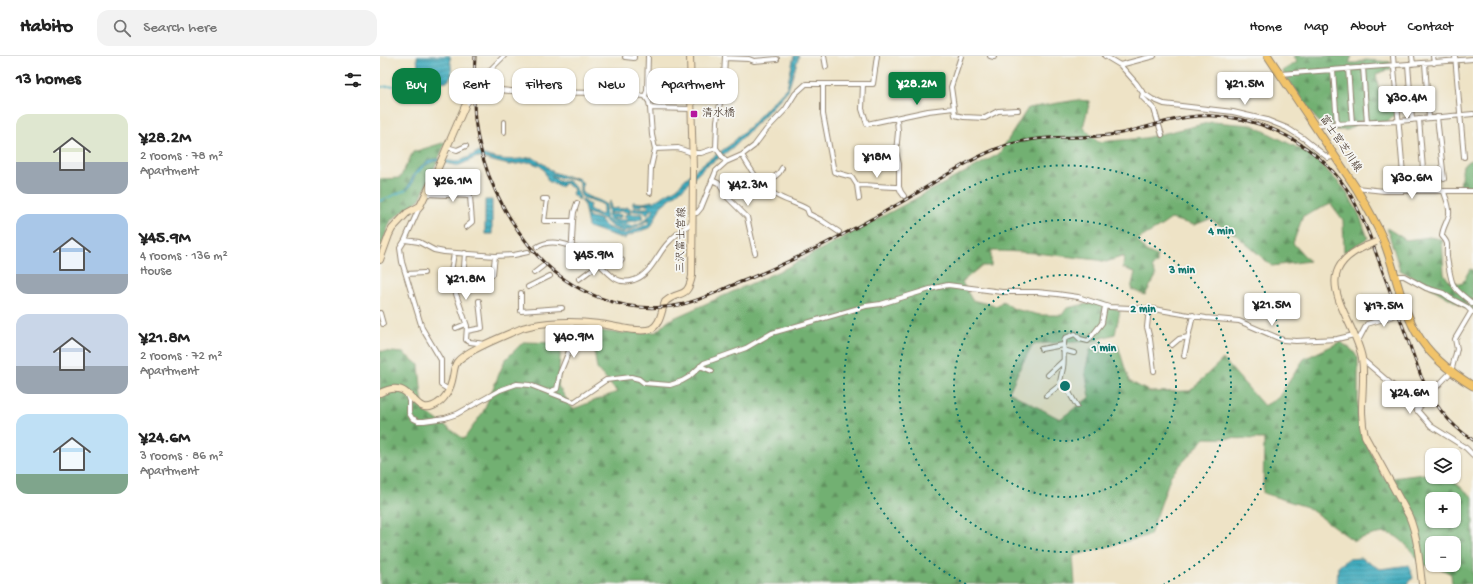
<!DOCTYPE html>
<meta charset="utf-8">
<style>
:root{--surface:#fff;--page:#f2f2f2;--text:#222;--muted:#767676;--line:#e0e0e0;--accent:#0b8043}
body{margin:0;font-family:"Gochi Hand","Klee One",sans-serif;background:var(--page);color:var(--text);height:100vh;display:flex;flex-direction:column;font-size:15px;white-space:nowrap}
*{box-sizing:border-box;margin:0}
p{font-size:13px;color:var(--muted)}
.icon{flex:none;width:22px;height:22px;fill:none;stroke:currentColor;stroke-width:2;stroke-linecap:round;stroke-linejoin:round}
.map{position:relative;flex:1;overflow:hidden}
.panel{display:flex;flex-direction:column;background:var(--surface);width:380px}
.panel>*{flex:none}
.top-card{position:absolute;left:12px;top:12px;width:380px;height:36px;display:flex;gap:8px}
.fabs{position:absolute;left:1045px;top:392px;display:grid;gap:8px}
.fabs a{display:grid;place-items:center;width:36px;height:36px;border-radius:8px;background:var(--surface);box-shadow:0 1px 3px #0004;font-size:20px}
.price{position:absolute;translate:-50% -34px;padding:0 9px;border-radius:4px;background:#fff;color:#222;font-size:13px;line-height:26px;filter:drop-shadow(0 1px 2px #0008)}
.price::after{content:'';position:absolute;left:50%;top:24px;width:12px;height:9px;margin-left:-6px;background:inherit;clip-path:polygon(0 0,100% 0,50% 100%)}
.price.active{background:var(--accent);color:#fff}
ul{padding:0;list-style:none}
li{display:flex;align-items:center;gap:12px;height:100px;padding:0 16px}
li span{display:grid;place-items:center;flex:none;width:112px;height:80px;border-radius:12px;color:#555}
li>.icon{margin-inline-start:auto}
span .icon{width:48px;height:48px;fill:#fffc;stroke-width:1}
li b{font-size:17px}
h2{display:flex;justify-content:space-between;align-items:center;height:48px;padding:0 16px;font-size:17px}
.chip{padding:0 14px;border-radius:12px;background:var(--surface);box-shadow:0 1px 3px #0004;font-size:14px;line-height:36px}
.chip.active{background:var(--accent);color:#fff}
header{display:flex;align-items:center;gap:24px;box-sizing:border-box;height:56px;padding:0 20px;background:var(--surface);border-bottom:1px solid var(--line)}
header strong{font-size:19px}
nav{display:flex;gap:22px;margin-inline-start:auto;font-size:14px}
.search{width:280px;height:36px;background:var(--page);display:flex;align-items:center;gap:10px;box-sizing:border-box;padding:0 14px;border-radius:12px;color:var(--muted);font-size:15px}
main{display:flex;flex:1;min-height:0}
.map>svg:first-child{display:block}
.forest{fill:url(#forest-firs);stroke:#566d48;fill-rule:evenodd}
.water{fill:url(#water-rules);stroke:#3c6a6e;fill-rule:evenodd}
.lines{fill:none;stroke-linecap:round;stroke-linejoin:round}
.stream{stroke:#3daabd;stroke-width:1.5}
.street-tunnel{stroke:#cabea4;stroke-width:4;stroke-dasharray:4 2;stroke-linecap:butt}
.street-casing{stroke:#948672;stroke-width:6}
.secondary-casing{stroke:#948672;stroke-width:8}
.primary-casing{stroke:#948672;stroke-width:9}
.street{stroke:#fff;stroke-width:4}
.secondary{stroke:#f9e7c3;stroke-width:6}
.primary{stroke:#f1c36a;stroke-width:7}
.rail-casing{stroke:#3b2a1e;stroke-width:3}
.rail{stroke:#f6f6f2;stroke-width:1.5;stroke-dasharray:4.5;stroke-linecap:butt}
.secondary-bridge-casing{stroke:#948672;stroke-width:8;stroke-linecap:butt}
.secondary-bridge{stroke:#f9e7c3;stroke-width:6}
.ring{fill:none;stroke:#0f766e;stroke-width:2;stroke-dasharray:2 4}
.poi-dot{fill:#b5179e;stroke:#f6f6f2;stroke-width:1.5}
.labels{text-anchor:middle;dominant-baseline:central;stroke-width:3.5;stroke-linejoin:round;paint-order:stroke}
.poi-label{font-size:11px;fill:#3b2a1e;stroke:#f6f6f2;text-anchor:start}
.street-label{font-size:11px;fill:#3b2a1e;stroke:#f6f6f2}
.centre{fill:#0f766e;stroke:#f6f6f2;stroke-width:2}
.ring-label{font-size:12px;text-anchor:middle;font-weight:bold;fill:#0f766e;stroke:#f6f6f2;stroke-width:3.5;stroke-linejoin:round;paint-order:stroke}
</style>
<header>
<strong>Habito</strong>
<div class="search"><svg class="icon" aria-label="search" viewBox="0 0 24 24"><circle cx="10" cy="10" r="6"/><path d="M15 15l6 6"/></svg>Search here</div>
<nav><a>Home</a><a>Map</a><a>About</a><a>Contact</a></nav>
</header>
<main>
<section class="panel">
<h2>13 homes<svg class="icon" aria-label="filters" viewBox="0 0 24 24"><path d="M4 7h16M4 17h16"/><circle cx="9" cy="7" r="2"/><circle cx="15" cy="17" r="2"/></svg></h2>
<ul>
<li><span style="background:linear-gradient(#dfe7d0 60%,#9aa5b1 0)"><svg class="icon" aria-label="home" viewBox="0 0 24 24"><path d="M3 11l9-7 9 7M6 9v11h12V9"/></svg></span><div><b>¥28.2M</b><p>2 rooms · 78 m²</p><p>Apartment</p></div></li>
<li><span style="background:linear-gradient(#a9c7e8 75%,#9aa5b1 0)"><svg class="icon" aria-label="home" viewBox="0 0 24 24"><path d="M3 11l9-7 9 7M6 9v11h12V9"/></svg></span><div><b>¥45.9M</b><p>4 rooms · 136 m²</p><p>House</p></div></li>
<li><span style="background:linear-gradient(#c9d6e8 65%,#9aa5b1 0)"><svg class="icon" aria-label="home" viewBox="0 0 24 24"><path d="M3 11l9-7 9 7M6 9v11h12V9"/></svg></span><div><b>¥21.8M</b><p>2 rooms · 72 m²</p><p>Apartment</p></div></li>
<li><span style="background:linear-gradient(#bfe0f5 75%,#7fa58c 0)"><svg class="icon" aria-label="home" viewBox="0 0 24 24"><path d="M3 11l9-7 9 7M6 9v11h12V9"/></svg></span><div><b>¥24.6M</b><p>3 rooms · 86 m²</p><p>Apartment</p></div></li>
</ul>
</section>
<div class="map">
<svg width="1093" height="528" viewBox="0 0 1093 528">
<defs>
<pattern id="forest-firs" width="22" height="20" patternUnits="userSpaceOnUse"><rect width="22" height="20" fill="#72b072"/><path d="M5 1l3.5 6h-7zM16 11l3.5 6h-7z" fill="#5f8f5d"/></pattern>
<pattern id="water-rules" width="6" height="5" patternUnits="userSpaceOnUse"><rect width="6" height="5" fill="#3daabd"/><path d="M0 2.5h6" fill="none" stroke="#348b99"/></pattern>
</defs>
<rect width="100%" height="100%" fill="#f6f6f2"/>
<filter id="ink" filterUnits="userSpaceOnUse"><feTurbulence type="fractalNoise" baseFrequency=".025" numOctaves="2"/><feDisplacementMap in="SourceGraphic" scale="8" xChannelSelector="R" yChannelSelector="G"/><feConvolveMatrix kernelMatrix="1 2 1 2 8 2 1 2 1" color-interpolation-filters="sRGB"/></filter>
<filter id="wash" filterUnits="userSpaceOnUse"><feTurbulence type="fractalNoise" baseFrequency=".012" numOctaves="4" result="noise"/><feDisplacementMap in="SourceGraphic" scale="16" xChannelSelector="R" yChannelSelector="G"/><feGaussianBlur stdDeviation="0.9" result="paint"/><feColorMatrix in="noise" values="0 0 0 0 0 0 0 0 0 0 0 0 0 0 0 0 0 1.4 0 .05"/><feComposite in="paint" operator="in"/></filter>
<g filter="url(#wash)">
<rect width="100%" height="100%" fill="#eee3c6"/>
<path class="forest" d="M914,0H972L969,7H976L986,4L1010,6L1011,13L996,18L1002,51L1014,55L1015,59L1007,66L981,65L967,74H946L933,59L902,15L917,6Z
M697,44L710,45L703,71L718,86L765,82L832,66L872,69L932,99L964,132L979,158L988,182L964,196L963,164L951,148L923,160L913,187L929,205L892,210L856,179L830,163L814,169L791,163L781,170L757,184L766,195L777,200V207L772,211L776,220L765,239L751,233L755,216L743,212L744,200L726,206L718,204C682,200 647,195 611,195V210H601L582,226L592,244L616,250L623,245L634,253L660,259H682L687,252L721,245L740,255L735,278L713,285L653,288L640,312L629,336L680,363L710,341L705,315L710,294L723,288L738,290L749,325L770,336L810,335L843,303L884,350L898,342L924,303L960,286L970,292L978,301V364C982,385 995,403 1004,423L1052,417V421H1068L1093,441V528H1072L1071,518L1056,510L1043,509C1017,479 1016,469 974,485L927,451L883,437L884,383L825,382L791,419L770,479L693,500L695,528H0V295L23,297L39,309L43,354L84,383L103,356L125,304L143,286L181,287L178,330L193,353L237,336L217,313L211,274L237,277L276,276L287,265L406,212L619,98L648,52ZM1052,443H1074V465H1052ZM1052,487H1074V509H1052Z
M66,86L40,143L11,164L0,193V123L20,122L33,96Z
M1093,103V131L1080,130L1083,109Z
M1007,172L1026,184L1049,181L1062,183L1064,218L1069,225L1082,228L1090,213L1093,214V256L1020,214Z"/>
<path class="water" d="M37,0H70L72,19L68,25L39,28Z
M414,0H419L408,34L377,67L353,91L339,102L327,109L306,130L281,150L271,171L245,181V183L208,171L204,148L201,145L203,143L207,148H210L209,153L221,159L223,157V149L220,147L202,141L200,137V128L197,124L181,122L171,119L178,125H188L195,131L200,142L199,144L192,138L194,133L185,127L181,131L168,125L164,114L160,110L150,106L129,109L97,101L78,110L55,105C48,108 40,112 36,118C32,124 33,133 25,134C31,128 32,118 38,113C56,95 59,107 78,105C85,104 92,99 98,96C115,105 134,105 152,101L165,109L173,116L187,121L198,122L203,128C198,144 218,140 226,149L225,161C236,175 251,173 265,164C268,161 271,157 274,154L273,153L269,155L267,159L263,154L261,156L253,155V152H267L269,150L263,148L262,150H253V146L263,147L272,145L273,146L297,132L305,123L324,107L350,89L371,69L407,31ZM206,156L223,163L232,171L243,176L254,172L270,163L268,168L244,178L227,171L219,163L210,161Z
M105,144H112V178H105Z
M230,145L231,153L239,152L240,153L248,151L251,153L250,157L242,155L233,157L231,155V159L237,158L241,159V161L239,162H232L234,164H246L247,162L244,160L246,158H263V162L255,165L246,166V168H237L229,162L228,148Z
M981,502L1000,513L1029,509L1033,522L1028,528H957L958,511L968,503Z"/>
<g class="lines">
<path class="stream" d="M0,31L35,28L40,26
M35,119L42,112
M0,145L26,134
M225,156C232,170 237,170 252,170"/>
</g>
</g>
<g filter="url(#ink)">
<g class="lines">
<path class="street-tunnel" d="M148,196L157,191"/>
<g class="street-casing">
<path id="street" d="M444,0L446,11
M610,0L614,1
M725,0L740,9L756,27L763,37L772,43L784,48L853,56L887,64L907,72L923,82L948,102L955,100
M1013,0L1024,130
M1032,0L1033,8
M1053,0L1054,7
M1075,0L1084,101
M245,1L254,2V0
M345,2L369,3L374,5L397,3
M1045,7L1049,62
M1028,8L1032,64
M740,9L774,0
M983,11L987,67
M968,12L972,67
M953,14L957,68
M900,18L1093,3
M443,28V58L454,116L472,121L477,129L479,143
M483,28L482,53L487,68L548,55L574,52L571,31L581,0
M101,30L103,33H108L142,36L227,37L265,40L269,46L270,52L272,79L275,93L271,111L270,137
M763,37L762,41L774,53L782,79
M265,40L267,35L268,0
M85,50L101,30L111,13L124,0
M270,52L311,53
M574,52L575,59L584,61L605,62L618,55L638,54
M1057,61L1064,123
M517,63L518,76L516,96L519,108V131L521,136L524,140
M1039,63L1044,126
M935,70L953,68L1019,65L1093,58
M124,76V66
M67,91L77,94L86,90
M336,92L346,106
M275,93L298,92L312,97H321L336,92L337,65L344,23L345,0
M362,99C371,114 380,130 396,139C406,145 417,147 427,153L429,158L441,164L459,176
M332,124L340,128L345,139L367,161L375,197
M477,129C491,129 504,131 519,131
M384,130L399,117L402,112
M976,132L1004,135H1093
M1064,136C1066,143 1070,150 1069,158C1068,165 1062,172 1062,180C1070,189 1066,189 1067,200C1067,203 1071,225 1073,228C1076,236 1087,242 1093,248
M46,138L90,140L92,166L86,171
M163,143H167L164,165H193L191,205
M40,150L25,184L39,186L54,194L64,196L115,200L134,199L148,196
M313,157H317L321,152L336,115L346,106L362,99L374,90L386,74L405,54L415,38L426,28H493L497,0
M193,165L194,156L197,147
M25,184L20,192L22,206L42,272L61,304V329L69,334
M157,191C174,180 199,192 214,203C221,209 228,218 236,223C241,226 249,226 254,224C270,219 277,199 287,188C294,180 304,172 313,166
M74,197L70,222V228L75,235L87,270L86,284L90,286L105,288
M217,206L225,201L242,204
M84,211L85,197
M154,217L163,210
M26,218L44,217
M113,218L115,200
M1015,220H1024L1046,232L1063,237L1070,242L1087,251L1092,256
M199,223L219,208
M148,231L170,220
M141,237V255L182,252
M769,253L767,271L770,283L774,315
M0,257L3,268
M76,272L86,268
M87,275L102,272L99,245
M978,285L987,268L1027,256
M792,289L799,283L808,281
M661,293L683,289
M683,294L694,297
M804,300L813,259
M982,303L1023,338L1051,370L1086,392L1093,399
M320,310L332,315
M668,319L683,305
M168,336L177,333L180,317L189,295L190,284L200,283L199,280L193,277L191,267
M26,337L29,345V357L32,362L38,365H44L65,362L77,358L120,334L137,328L150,329L194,346L226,324L251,321L259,323L264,327L290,329L302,325L309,321L324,307L366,292L392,277L486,250L501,248L550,233L568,229L622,236H657L677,238L698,241L729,251L774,253L826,262L859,265L903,284L916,285L957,283L974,279
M666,340L680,329
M697,350L687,333L680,329C680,322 682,318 683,312C685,302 682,292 685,282L695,278L700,283L708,285L722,267L725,250
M1037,355L1049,339L1071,316L1077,293L1075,283L1091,256"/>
</g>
<g class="secondary-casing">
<path id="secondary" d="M986,190C924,217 974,260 982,302C986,328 978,352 985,380L1029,460C1038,482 1039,504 1042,528
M0,204L9,179L12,173L27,157L40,150L54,121L85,50
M0,337C32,320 32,359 53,350C65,345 71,332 73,320C74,316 74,310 77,306C86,294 127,279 142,272C164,265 195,265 219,268C232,269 259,278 271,273C281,268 281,255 285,246C299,233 307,245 312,220L313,114L310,0"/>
</g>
<g class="primary-casing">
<path id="primary" d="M888,0L976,132C986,149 995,165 1003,183C1015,213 1020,247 1036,276C1049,299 1070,316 1093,330"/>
</g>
<use href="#street" class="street"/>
<use href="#secondary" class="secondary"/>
<use href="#primary" class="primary"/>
<g class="rail-casing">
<path id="rail" d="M95,0C94,21 93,43 95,64C101,114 124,161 157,199C190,236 243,258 293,250C314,247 334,237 353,229C411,207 466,178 520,147C551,129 582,107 616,93C657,76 693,85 736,78C761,74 784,64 809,61C868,53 932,83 966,132C976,146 982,162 989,178L1041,320C1053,347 1068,368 1093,384"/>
</g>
<use href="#rail" class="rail"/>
<g class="secondary-bridge-casing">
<path id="secondary-bridge" d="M986,190L996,186"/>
</g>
<use href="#secondary-bridge" class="secondary-bridge"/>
</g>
</g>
<circle cx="685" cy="330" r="55" fill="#0f766e" fill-opacity=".12"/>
<g class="ring">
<circle cx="685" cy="330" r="55"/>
<circle cx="685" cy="330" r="111"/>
<circle cx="685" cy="330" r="166"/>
<path d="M586 528A221 221 0 1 1 784 528"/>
</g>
<rect class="poi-dot" x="310" y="54" width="8" height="8" rx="2"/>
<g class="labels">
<g class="poi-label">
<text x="322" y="58">清水橋</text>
</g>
<g class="street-label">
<text transform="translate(960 88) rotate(56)">富士宮芝川線</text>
<text transform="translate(302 184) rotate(-89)">三沢富士宮線</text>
</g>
</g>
<circle cx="685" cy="330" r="6" class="centre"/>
<g class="ring-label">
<text x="841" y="178">4 min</text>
<text x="802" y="217">3 min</text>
<text x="763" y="256">2 min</text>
<text x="724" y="295">1 min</text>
</g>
</svg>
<div class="fabs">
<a><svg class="icon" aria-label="layers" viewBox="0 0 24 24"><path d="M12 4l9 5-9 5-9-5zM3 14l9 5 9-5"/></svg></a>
<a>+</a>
<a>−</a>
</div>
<b class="price active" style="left:537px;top:50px">¥28.2M</b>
<b class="price" style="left:865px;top:50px">¥21.5M</b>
<b class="price" style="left:1027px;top:64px">¥30.4M</b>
<b class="price" style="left:497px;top:123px">¥18M</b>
<b class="price" style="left:1032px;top:144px">¥30.6M</b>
<b class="price" style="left:73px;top:147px">¥26.1M</b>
<b class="price" style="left:368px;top:151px">¥42.3M</b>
<b class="price" style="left:214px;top:221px">¥45.9M</b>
<b class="price" style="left:86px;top:245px">¥21.8M</b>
<b class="price" style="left:892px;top:271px">¥21.5M</b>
<b class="price" style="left:1004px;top:272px">¥17.5M</b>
<b class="price" style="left:194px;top:303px">¥40.9M</b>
<b class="price" style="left:1030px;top:359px">¥24.6M</b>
<div class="top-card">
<a class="chip active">Buy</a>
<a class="chip">Rent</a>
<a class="chip">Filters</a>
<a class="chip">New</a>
<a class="chip">Apartment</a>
</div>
</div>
</main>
